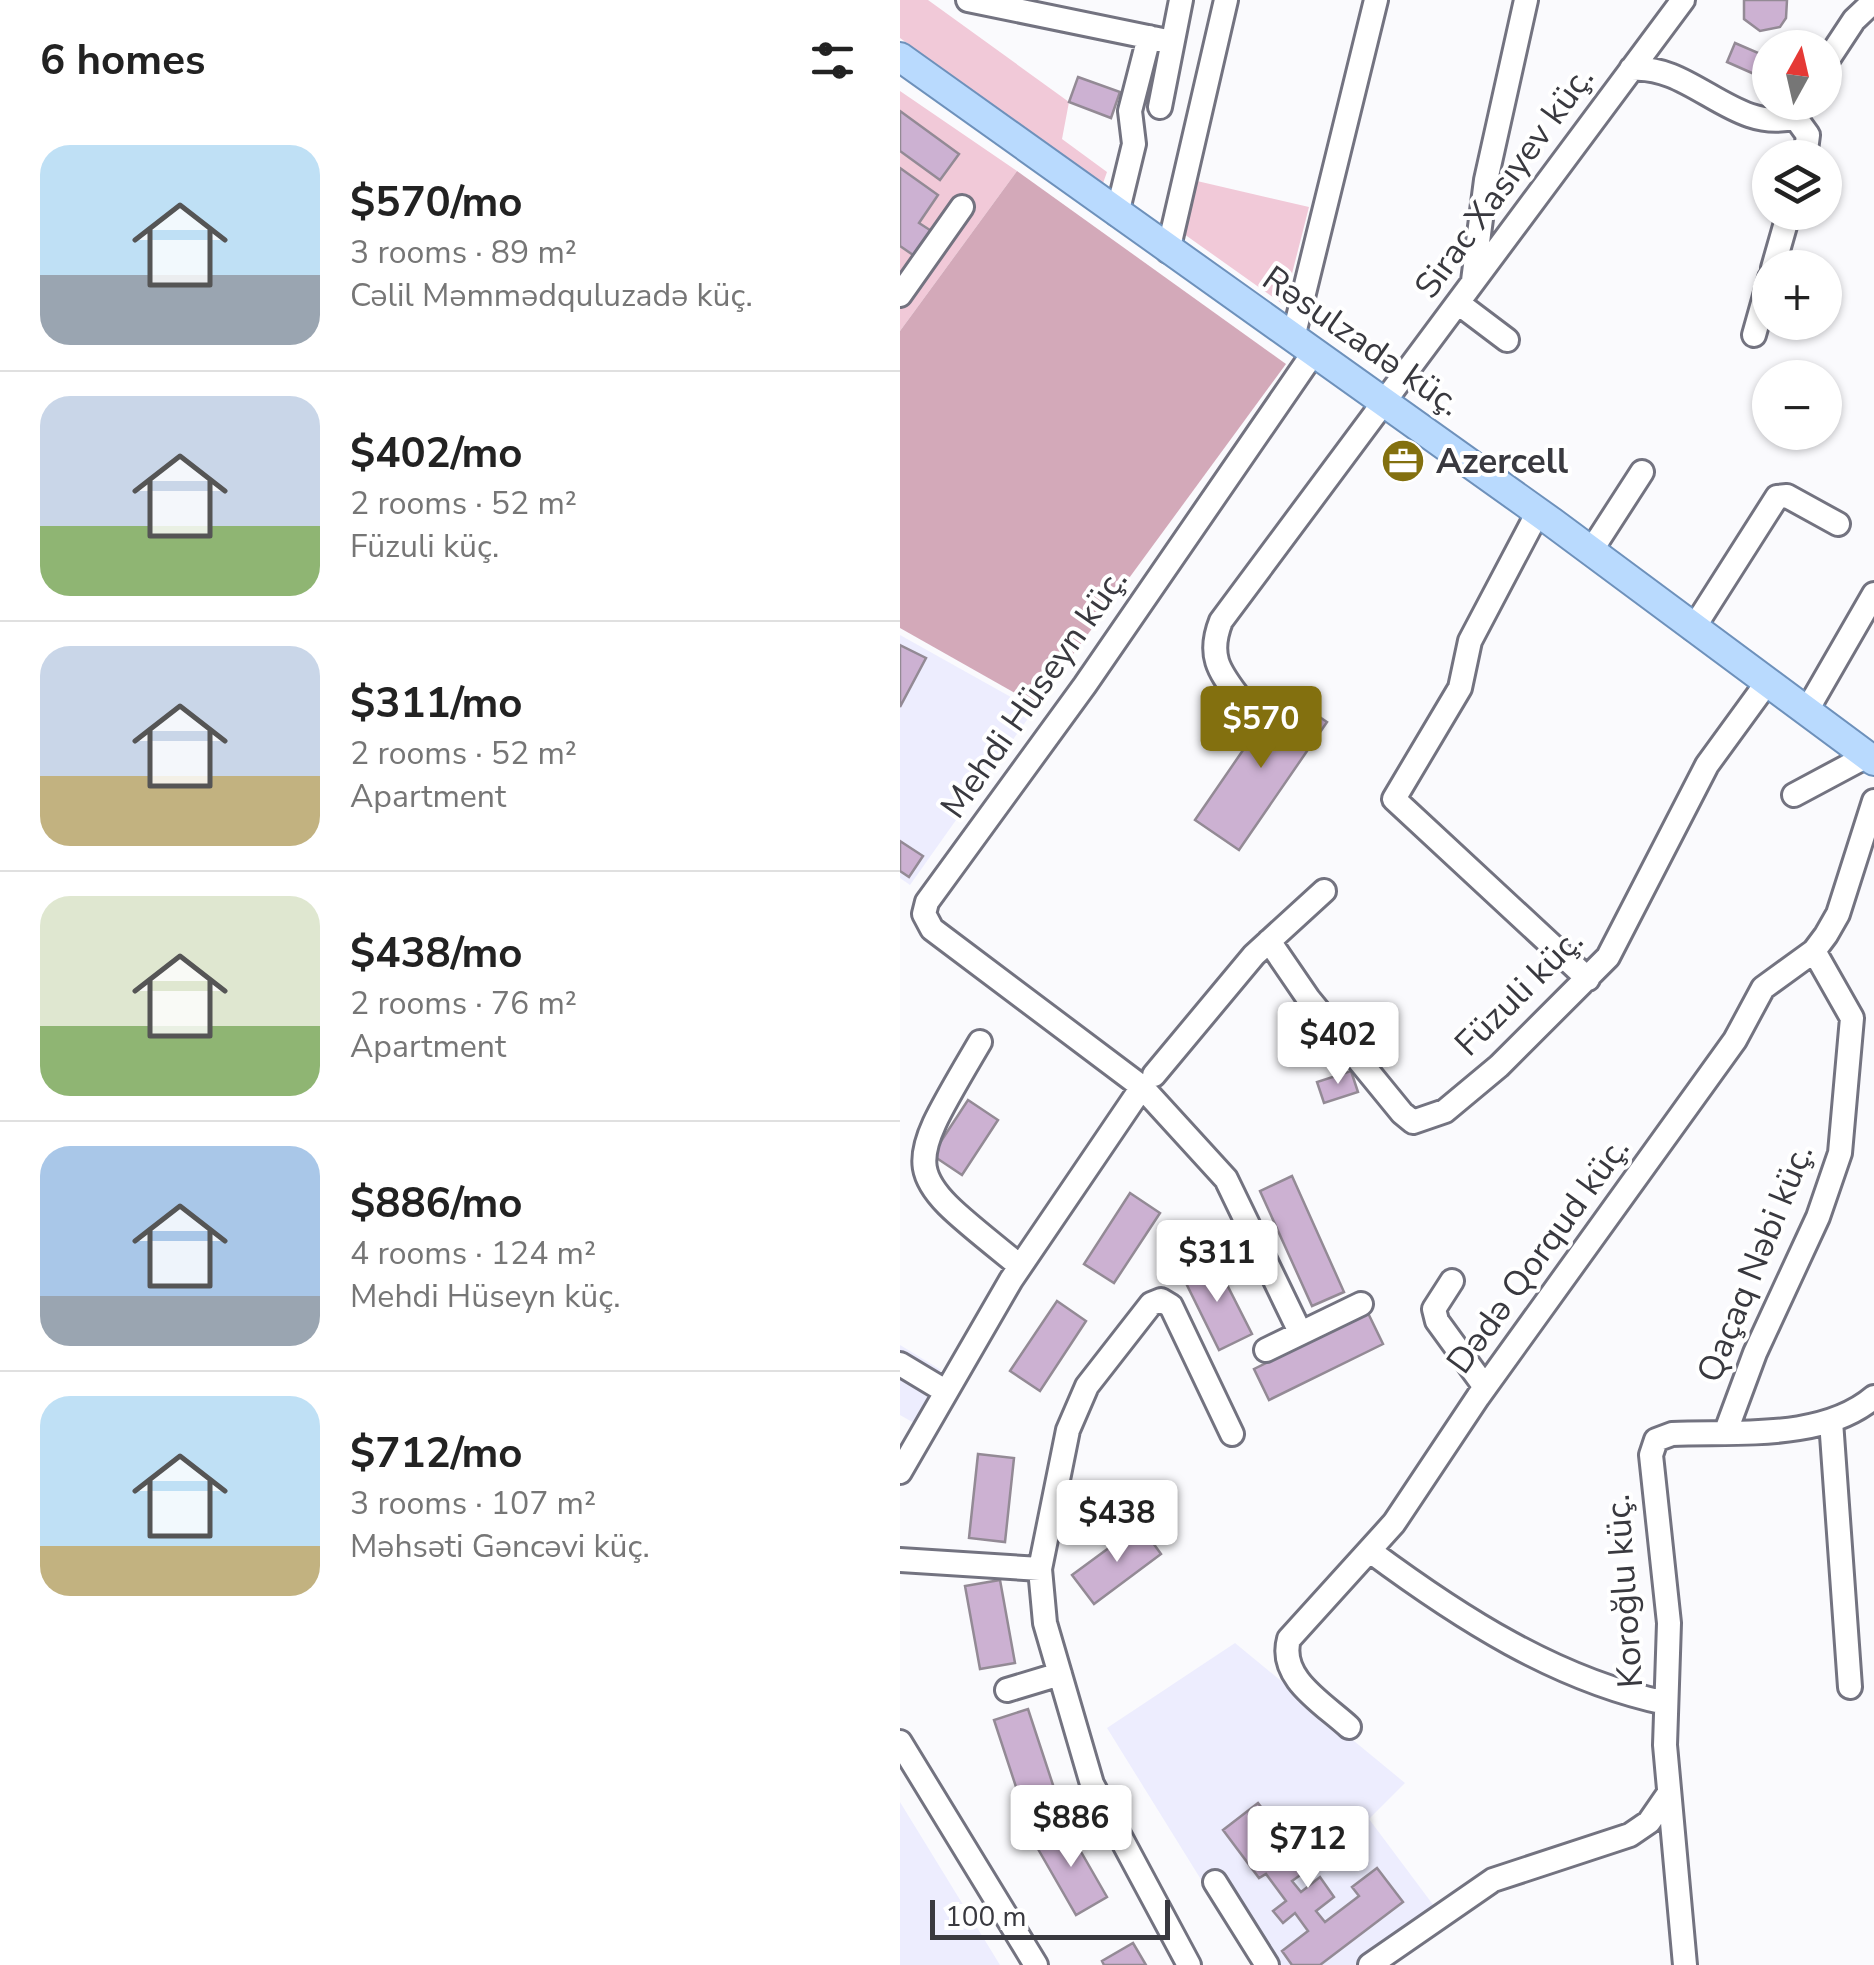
<!DOCTYPE html>
<meta charset="utf-8">
<style>
:root{--surface:#fff;--page:#f2f2f2;--text:#222;--muted:#767676;--line:#e0e0e0;--accent:#83700f}
body{margin:0;font-family:"Nunito Sans",sans-serif;background:var(--page);color:var(--text);height:100vh;display:flex;flex-direction:column;font-size:38px;white-space:nowrap}
*{box-sizing:border-box;margin:0}
p{font-size:32px;color:var(--muted)}
.icon{flex:none;width:55px;height:55px;fill:none;stroke:currentColor;stroke-width:2;stroke-linecap:round;stroke-linejoin:round}
.map{position:relative;flex:1;overflow:hidden}
.side{display:flex;flex-direction:column;background:var(--surface);width:900px}
.side>*{flex:none}
.needle{width:65px;rotate:8deg}
.controls{position:absolute;left:852px;top:30px;display:grid;gap:20px}
.controls a{display:grid;place-items:center;width:90px;height:90px;border-radius:50%;background:var(--surface);box-shadow:0 2px 8px #0004;font-size:50px}
.scale{position:absolute;left:30px;bottom:25px;width:240px;box-sizing:border-box;padding-left:10px;border:5px solid #39393f;border-top:0;font-size:28px;line-height:35px;white-space:nowrap;color:#39393f;-webkit-text-stroke:8px #fff;paint-order:stroke}
.price{position:absolute;translate:-50% -85px;padding:0 22px;border-radius:10px;background:#fff;color:#222;font-size:32px;line-height:65px;filter:drop-shadow(0 2px 5px #0008)}
.price::after{content:'';position:absolute;left:50%;top:60px;width:30px;height:22px;margin-left:-15px;background:inherit;clip-path:polygon(0 0,100% 0,50% 100%)}
.price.current{background:var(--accent);color:#fff}
ul{padding:0;list-style:none}
li{display:flex;align-items:center;gap:30px;height:250px;padding:0 40px}
li+li{border-top:2px solid var(--line)}
li span{display:grid;place-items:center;flex:none;width:280px;height:200px;border-radius:30px;color:#555}
li>.icon{margin-inline-start:auto}
span .icon{width:120px;height:120px;fill:#fffc;stroke-width:1}
li b{font-size:42px}
h2{display:flex;justify-content:space-between;align-items:center;height:120px;padding:0 40px;font-size:42px}
main{display:flex;flex:1;min-height:0}
.map>svg:first-child{display:block}
.built{fill:#ededfe}
.green{fill:#f1c9d8}
.forest{fill:#d3a9b9}
.building{fill:#ccb1d2;stroke:#938a95;stroke-width:2.5}
.lines{fill:none;stroke-linecap:round;stroke-linejoin:round}
.minor-casing{stroke:#737380;stroke-width:28}
.major-casing{stroke:#6e91bb;stroke-width:32}
.minor{stroke:#fff;stroke-width:22}
.major{stroke:#b9dafe;stroke-width:28}
.labels{text-anchor:middle;dominant-baseline:central;stroke-width:8;stroke-linejoin:round;paint-order:stroke}
.street-label{font-size:35px;fill:#39393f;stroke:#fff}
.poi-label{font-size:35px;font-weight:bold;fill:#39393f;stroke:#fff;text-anchor:start}
</style>
<main>
<section class="side">
<h2>6 homes<svg class="icon" aria-label="filters" viewBox="0 0 24 24"><path d="M4 7h16M4 17h16"/><circle cx="9" cy="7" r="2"/><circle cx="15" cy="17" r="2"/></svg></h2>
<ul>
<li><span style="background:linear-gradient(#bfe0f5 65%,#9aa5b1 0)"><svg class="icon" aria-label="home" viewBox="0 0 24 24"><path d="M3 11l9-7 9 7M6 9v11h12V9"/></svg></span><div><b>$570/mo</b><p>3 rooms · 89 m²</p><p>Cəlil Məmmədquluzadə küç.</p></div></li>
<li><span style="background:linear-gradient(#c9d6e8 65%,#8fb573 0)"><svg class="icon" aria-label="home" viewBox="0 0 24 24"><path d="M3 11l9-7 9 7M6 9v11h12V9"/></svg></span><div><b>$402/mo</b><p>2 rooms · 52 m²</p><p>Füzuli küç.</p></div></li>
<li><span style="background:linear-gradient(#c9d6e8 65%,#c2b280 0)"><svg class="icon" aria-label="home" viewBox="0 0 24 24"><path d="M3 11l9-7 9 7M6 9v11h12V9"/></svg></span><div><b>$311/mo</b><p>2 rooms · 52 m²</p><p>Apartment</p></div></li>
<li><span style="background:linear-gradient(#dfe7d0 65%,#8fb573 0)"><svg class="icon" aria-label="home" viewBox="0 0 24 24"><path d="M3 11l9-7 9 7M6 9v11h12V9"/></svg></span><div><b>$438/mo</b><p>2 rooms · 76 m²</p><p>Apartment</p></div></li>
<li><span style="background:linear-gradient(#a9c7e8 75%,#9aa5b1 0)"><svg class="icon" aria-label="home" viewBox="0 0 24 24"><path d="M3 11l9-7 9 7M6 9v11h12V9"/></svg></span><div><b>$886/mo</b><p>4 rooms · 124 m²</p><p>Mehdi Hüseyn küç.</p></div></li>
<li><span style="background:linear-gradient(#bfe0f5 75%,#c2b280 0)"><svg class="icon" aria-label="home" viewBox="0 0 24 24"><path d="M3 11l9-7 9 7M6 9v11h12V9"/></svg></span><div><b>$712/mo</b><p>3 rooms · 107 m²</p><p>Məhsəti Gəncəvi küç.</p></div></li>
</ul>
</section>
<div class="map">
<svg width="974" height="1965" viewBox="0 0 974 1965">
<rect width="100%" height="100%" fill="#fafafd"/>
<path class="built" d="M0,635L134,710L10,885L0,878Z
M0,1345L41,1370L14,1423L0,1415Z
M335,1643L505,1783L469,1819L537,1910L455,1965H354L207,1728Z
M0,1802L100,1965H0Z"/>
<path class="green" d="M0,0H28L169,102L162,139L207,172L202,186L0,38Z
M0,91L117,171L0,331Z
M297,181L409,207L384,305L284,234Z"/>
<path class="forest" d="M117,171L386,364L136,705L0,628V331Z"/>
<path class="building" d="M844,0H887L886,18L880,27L860,31L844,19Z
M835,43L870,58V81L827,62Z
M178,77L220,92L211,118L169,102Z
M0,111L59,154L40,180L0,151Z
M0,168L38,195L19,223L33,232L16,257L0,246Z
M0,645L26,658L0,707Z
M383,692L427,722L339,850L295,820Z
M0,841L23,856L9,877L0,871Z
M451,1071L458,1092L424,1103L417,1082Z
M68,1100L98,1120L62,1175L32,1155Z
M392,1176L444,1292L412,1306L360,1191Z
M230,1193L260,1213L214,1283L184,1264Z
M314,1259L352,1334L319,1350L282,1275Z
M157,1301L186,1321L140,1391L110,1371Z
M468,1313L483,1344L369,1400L354,1369Z
M78,1454L114,1458L105,1542L69,1538Z
M240,1525L261,1554L194,1604L172,1575Z
M100,1580L115,1663L80,1669L65,1586Z
M128,1709L154,1788L120,1799L94,1720Z
M358,1803L409,1869L392,1881L401,1892L420,1877L434,1897L416,1911L425,1922L459,1896L452,1887L477,1868L503,1902L420,1965H392L382,1951L408,1931L395,1913L383,1923L373,1911L386,1901L366,1874L359,1878L323,1830Z
M165,1824L207,1897L176,1915L134,1842Z
M233,1943L246,1965H204L202,1961Z"/>
<g class="lines">
<g class="minor-casing">
<path id="minor" d="M68,0L272,42
M925,64L954,20L974,1
M731,69C791,63 835,135 895,117L903,102
M260,107L281,0
M895,117L908,135L905,158
M217,214L234,144L230,111L249,37
M268,251L326,0
M873,268L889,212
M573,281L586,180L626,0
M0,295L62,207
M558,303L607,340
M854,335L870,278
M393,338L476,0
M638,512L570,641L560,688L494,799L688,979
M691,551L742,472
M793,629L877,497L887,496L938,524
M906,712L974,594
M350,713C327,678 304,664 321,621L783,0
M894,795L967,756
M369,941L408,998L502,1113L513,1122L545,1111L599,1066L708,957L807,765L866,684
M80,1042C0,1178 0,1169 120,1266
M254,1075L354,955L424,891
M242,1087L326,1179L400,1332
M552,1281L534,1309L537,1321L585,1387
M366,1350L461,1304
M0,1364L45,1391
M931,1421L950,1687
M826,1431L855,1353L918,1217L940,1153L952,1018L914,951
M0,1472L111,1280L242,1087L32,929L24,914L27,902L185,685L414,352
M470,1551C559,1617 656,1680 766,1703
M0,1560L140,1569
M107,1690L160,1674
M449,1727C423,1703 378,1678 389,1639L494,1523L578,1397L835,1040L863,988L914,951L926,935L938,914L974,801
M0,1742L136,1965
M315,1882L367,1965
M289,1965L192,1784L145,1623L140,1569L168,1430L187,1386L251,1304L261,1300L271,1306L332,1434
M470,1965L593,1880L730,1835L749,1822L769,1793
M785,1965L765,1745L769,1623L751,1455L756,1440L772,1434C836,1431 922,1441 974,1397"/>
</g>
<g class="major-casing">
<path id="major" d="M0,57L652,522L974,761"/>
</g>
<use href="#minor" class="minor"/>
<use href="#major" class="major"/>
</g>
<defs>
<g id="office-disc" transform="scale(2.25)"><circle r="9.5" fill="#83700f" stroke="#fff"/><path d="M-6-3h4V-5.5h4V-3h4V5H-6ZM-1-4.5V-3h2v-1.5ZM-6 0V1H6V0Z" fill="#fff"/></g>
</defs>
<g fill-rule="evenodd">
<use href="#office-disc" x="503" y="461"/>
</g>
<g class="labels">
<g class="street-label">
<text transform="translate(604 182) rotate(-54)">Sirac Xasıyev küç.</text>
<text transform="translate(462 341) rotate(35)">Rəsulzadə küç.</text>
<text transform="translate(134 693) rotate(-55)">Mehdi Hüseyn küç.</text>
<text transform="translate(619 992) rotate(-45)">Füzuli küç.</text>
<text transform="translate(638 1255) rotate(-54)">Dədə Qorqud küç.</text>
<text transform="translate(855 1263) rotate(-68)">Qaçaq Nəbi küç.</text>
<text transform="translate(724 1591) rotate(-94)">Koroğlu küç.</text>
</g>
<g class="poi-label">
<text x="536" y="461">Azercell</text>
</g>
</g>
</svg>
<div class="controls">
<a><svg class="needle" viewBox="-14 -14 28 28"><path d="M0-13l5 13h-10z" fill="#e53935"/><path d="M0 13l5-13h-10z" fill="#767676"/></svg></a>
<a><svg class="icon" aria-label="layers" viewBox="0 0 24 24"><path d="M12 4l9 5-9 5-9-5zM3 14l9 5 9-5"/></svg></a>
<a>+</a>
<a>−</a>
</div>
<div class="scale">100 m</div>
<b class="price current" style="left:361px;top:771px">$570</b>
<b class="price" style="left:438px;top:1087px">$402</b>
<b class="price" style="left:317px;top:1305px">$311</b>
<b class="price" style="left:217px;top:1565px">$438</b>
<b class="price" style="left:171px;top:1870px">$886</b>
<b class="price" style="left:408px;top:1891px">$712</b>
</div>
</main>
